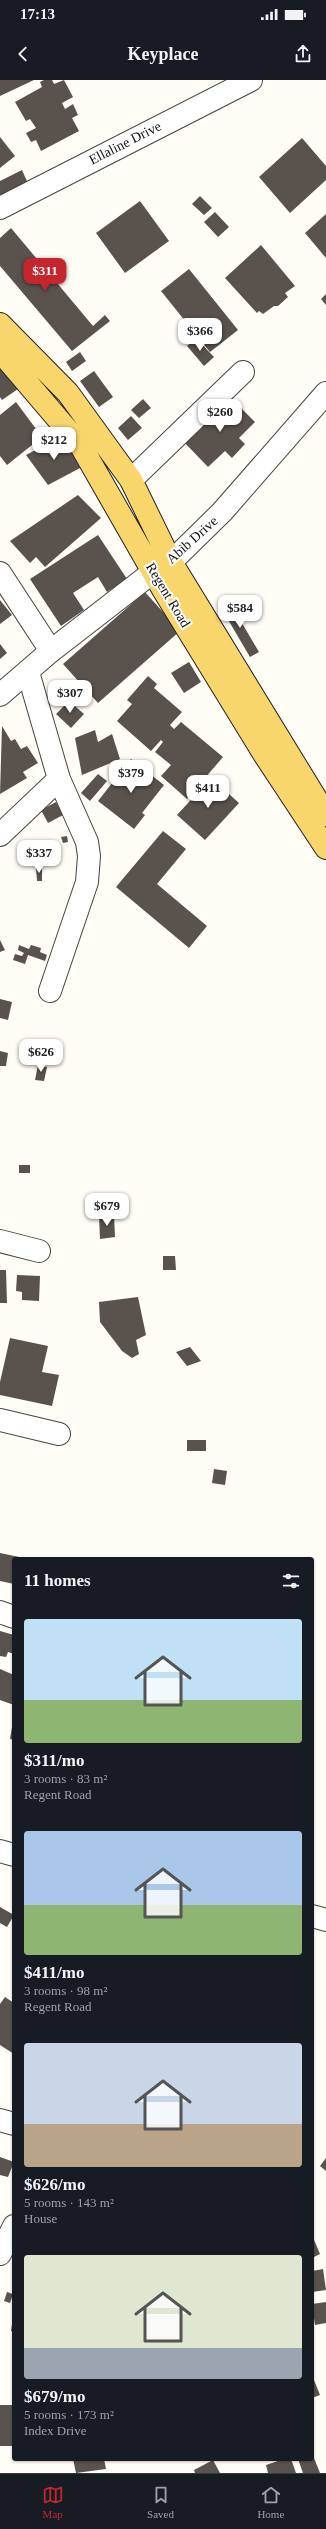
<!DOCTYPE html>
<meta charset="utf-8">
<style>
:root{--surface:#171b24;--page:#20242c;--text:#f1f3f6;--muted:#9ea1a6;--line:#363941;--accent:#c4262e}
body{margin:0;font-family:"Times New Roman",serif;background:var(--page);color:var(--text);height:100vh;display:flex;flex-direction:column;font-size:15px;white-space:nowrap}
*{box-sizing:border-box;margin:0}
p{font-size:13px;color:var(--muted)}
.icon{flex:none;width:22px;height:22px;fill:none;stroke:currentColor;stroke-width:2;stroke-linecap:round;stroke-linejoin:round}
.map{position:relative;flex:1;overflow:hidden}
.sheet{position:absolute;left:12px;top:1477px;width:302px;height:904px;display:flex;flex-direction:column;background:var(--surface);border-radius:4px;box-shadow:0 1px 3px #0004}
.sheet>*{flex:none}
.price{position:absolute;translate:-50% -34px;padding:0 9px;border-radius:8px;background:#fff;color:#222;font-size:13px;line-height:26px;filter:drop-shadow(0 1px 2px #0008)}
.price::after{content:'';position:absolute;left:50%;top:24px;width:12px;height:9px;margin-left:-6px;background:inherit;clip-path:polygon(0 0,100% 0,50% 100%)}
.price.on{background:var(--accent);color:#fff}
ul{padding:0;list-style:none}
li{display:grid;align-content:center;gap:8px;height:212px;padding:0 12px}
li span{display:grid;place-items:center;height:124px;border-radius:4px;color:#555}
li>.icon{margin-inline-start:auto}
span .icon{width:72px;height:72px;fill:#fffc;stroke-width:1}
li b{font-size:17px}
h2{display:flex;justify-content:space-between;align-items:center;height:48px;padding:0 12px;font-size:17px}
.status{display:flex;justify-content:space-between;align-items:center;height:28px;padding:0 20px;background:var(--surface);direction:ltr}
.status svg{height:11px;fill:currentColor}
header{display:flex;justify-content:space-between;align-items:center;height:52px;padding:0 12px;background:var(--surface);font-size:18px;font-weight:600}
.tab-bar{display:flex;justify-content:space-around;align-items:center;height:56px;border-top:1px solid var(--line);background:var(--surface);font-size:11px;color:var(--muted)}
.tab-bar a{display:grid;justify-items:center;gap:2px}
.tab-bar .on{color:var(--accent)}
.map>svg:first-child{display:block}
.building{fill:#5a524d}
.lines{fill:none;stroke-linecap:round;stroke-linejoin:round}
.minor-casing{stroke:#444;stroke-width:24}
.major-casing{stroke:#222;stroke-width:24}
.minor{stroke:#fff;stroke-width:22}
.major{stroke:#f9d66b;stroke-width:22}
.labels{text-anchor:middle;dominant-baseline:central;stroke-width:4;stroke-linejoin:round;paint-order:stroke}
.street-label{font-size:14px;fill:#111;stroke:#fff}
</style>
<div class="status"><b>17:13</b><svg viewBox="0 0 49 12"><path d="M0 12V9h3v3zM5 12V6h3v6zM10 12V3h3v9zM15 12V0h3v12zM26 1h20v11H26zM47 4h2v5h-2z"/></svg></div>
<header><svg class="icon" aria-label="back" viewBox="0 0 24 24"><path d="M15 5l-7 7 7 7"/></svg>Keyplace<svg class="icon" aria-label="share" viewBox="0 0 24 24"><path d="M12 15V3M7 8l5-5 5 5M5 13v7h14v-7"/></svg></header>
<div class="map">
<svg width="326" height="2393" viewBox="0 0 326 2393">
<rect width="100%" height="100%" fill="#fffdf5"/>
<path class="building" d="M0,0H34L0,16Z
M44,0H52L54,4L64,0L73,17L62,23L65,29L73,24L78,35L72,38L79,51L41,71L36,60L31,62L26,53L36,48L30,39L26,41L15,22L42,7L40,2Z
M0,57L15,76L0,88Z
M302,58L326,86V100L290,133L259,97Z
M22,90L30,108L0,123V101Z
M200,116L212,128L204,135L192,124Z
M140,121L169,161L125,193L96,153Z
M215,132L229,147L218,157L204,142Z
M326,134V178L305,153Z
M11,148L93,246L105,235L110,241L72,271L0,186V158Z
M261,165L295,206L285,213L288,217L278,226H274L263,234L259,231L257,233L225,198Z
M189,189L238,250L210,272L161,211Z
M326,214V225L321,219Z
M196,258L214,277L204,286L187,266Z
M80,272L86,281L72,291L66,282Z
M0,283L18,309L2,320L0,317Z
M94,291L113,317L99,327L80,301Z
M229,316L255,342L239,358L245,364L232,378L225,371L208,387L183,361Z
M143,319L151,328L139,338L131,330Z
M16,322L42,357L7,385L0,376V335Z
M131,336L142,348L128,360L118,348Z
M62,356L80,388L48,405L26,375Z
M78,415L101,438L45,487L36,477L30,483L10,461Z
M98,455L127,499L107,512L98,497L73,513L84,530L61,546L30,499Z
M145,512L180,551L98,623L63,584Z
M0,520L12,535L0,544Z
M229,521L259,572L250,577L220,526Z
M0,564L7,573L0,579Z
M189,582L201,602L184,613L171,593Z
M148,596L157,604L154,608L182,632L170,645L174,649L181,642L223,677L187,719L161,696L171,685L155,672L163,662L161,660L151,671L117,641L132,624L127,620Z
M69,621L84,634L71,648L56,634Z
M2,646L11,661L15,659L21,669L27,666L38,683L23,692L27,698L0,714Z
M95,650L98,662L112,654L120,679L82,695L75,658Z
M131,679L164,705L142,733L145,735L134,749L98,721Z
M98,694L107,701L90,721L81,713Z
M211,698L239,723L205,760L177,735Z
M56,722L63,735L48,743L41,730Z
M163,751L186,769L157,804L207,846L189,868L116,807Z
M67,756L68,762L63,763L61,757Z
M36,788H42V801H37Z
M0,860L5,870L0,872Z
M19,865L29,869L31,865L41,868L40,872L47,875L45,881L28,875L25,884L13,880L15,874L22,876L24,873L18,870Z
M0,919L12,922L8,940L0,938Z
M0,971L8,973L6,986H0Z
M38,985L47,987L44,1001L35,1000Z
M19,1085H30V1093H19Z
M114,1135L115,1157L100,1159L99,1136Z
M163,1176H175L176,1190H163Z
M0,1190H6L7,1223H0Z
M17,1195L40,1196L39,1221L22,1220V1212L16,1211Z
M138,1217L146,1255L136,1260L139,1274L132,1278L122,1271L100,1242L99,1222Z
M10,1258L48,1266L42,1292L59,1295L52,1326L0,1315V1302Z
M190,1267L201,1281L187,1286L176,1272Z
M187,1360H206V1371H187Z
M214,1389L227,1391L225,1405L212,1403Z
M0,1473L24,1478L14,1479V1504L0,1501Z
M0,1551L14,1555V1574L8,1572L6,1577L0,1576Z
M0,1589L14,1595V1625L0,1620Z
M13,1641H14V1660L10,1659Z
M0,1827L14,1835L7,1847L0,1843Z
M5,1917L14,1923V1974L0,1965V1924Z
M0,2077L14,2082L8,2097L0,2095Z
M326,2078V2091L320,2086Z
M312,2155L320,2174L312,2178Z
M323,2189L326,2210L312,2212V2191Z
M7,2212L13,2214L10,2223L4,2221Z
M326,2222V2243L315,2245L312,2224Z
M13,2238H14V2252L11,2251Z
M312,2295L320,2315L312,2318Z
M0,2325H14V2366H0Z
M312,2373L320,2393H303L298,2379H312Z
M73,2379H104L106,2389L76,2393Z
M284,2379H291L296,2393H268L266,2385Z
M213,2380L220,2393H195L194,2390Z"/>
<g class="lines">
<g class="minor-casing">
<path id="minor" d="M0,128L251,0
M131,400L243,292
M0,493L51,571
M28,592L59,699L87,762L89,776L87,802L50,911
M0,615L51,571L153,492L171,482L222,432L326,313
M0,755L59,699
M0,1161L39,1171
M0,1340L59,1354
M0,1532L14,1537
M0,1771L14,1775
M312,1836L326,1840
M0,2040L14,2044
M0,2174L14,2146"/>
</g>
<g class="major-casing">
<path id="major" d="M0,244L68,313L131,400L171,482L326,735
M0,271L81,366L164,511L264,674L326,768"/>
</g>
<use href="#minor" class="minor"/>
<use href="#major" class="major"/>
</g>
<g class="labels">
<g class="street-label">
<text transform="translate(125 63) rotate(-27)">Ellaline Drive</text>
<text transform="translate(192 460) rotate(-42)">Abib Drive</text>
<text transform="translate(168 515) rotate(59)">Regent Road</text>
</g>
</g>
</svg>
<b class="price on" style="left:45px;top:212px">$311</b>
<b class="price" style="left:200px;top:272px">$366</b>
<b class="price" style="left:220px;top:353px">$260</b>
<b class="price" style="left:54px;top:381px">$212</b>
<b class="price" style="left:240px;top:549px">$584</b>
<b class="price" style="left:70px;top:634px">$307</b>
<b class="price" style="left:131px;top:714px">$379</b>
<b class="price" style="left:208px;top:729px">$411</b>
<b class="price" style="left:39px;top:794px">$337</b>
<b class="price" style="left:41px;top:993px">$626</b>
<b class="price" style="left:107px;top:1147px">$679</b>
<section class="sheet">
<h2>11 homes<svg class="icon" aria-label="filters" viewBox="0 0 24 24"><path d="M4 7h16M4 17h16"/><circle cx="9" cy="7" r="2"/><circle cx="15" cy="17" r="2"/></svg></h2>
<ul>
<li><span style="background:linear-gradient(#bfe0f5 65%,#8fb573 0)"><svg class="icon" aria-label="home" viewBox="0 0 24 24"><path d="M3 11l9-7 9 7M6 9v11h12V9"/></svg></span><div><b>$311/mo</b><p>3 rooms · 83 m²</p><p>Regent Road</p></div></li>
<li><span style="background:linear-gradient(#a9c7e8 60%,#8fb573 0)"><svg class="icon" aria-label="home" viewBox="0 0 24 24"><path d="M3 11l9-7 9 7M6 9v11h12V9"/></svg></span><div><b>$411/mo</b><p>3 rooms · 98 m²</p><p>Regent Road</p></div></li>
<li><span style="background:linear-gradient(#c9d6e8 65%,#b9a48a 0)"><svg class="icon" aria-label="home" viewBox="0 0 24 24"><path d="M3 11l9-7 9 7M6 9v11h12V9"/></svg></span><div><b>$626/mo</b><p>5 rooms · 143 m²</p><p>House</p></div></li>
<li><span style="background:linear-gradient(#dfe7d0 75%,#9aa5b1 0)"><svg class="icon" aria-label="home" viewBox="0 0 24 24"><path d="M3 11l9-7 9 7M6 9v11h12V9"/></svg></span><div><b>$679/mo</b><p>5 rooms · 173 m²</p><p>Index Drive</p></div></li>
</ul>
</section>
</div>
<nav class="tab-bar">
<a class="on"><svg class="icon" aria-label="map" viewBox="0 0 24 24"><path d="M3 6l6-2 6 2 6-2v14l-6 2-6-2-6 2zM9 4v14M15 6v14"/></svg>Map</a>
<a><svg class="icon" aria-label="saved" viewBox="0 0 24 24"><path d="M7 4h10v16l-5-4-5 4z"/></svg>Saved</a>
<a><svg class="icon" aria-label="home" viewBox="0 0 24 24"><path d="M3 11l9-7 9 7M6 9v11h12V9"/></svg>Home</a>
</nav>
